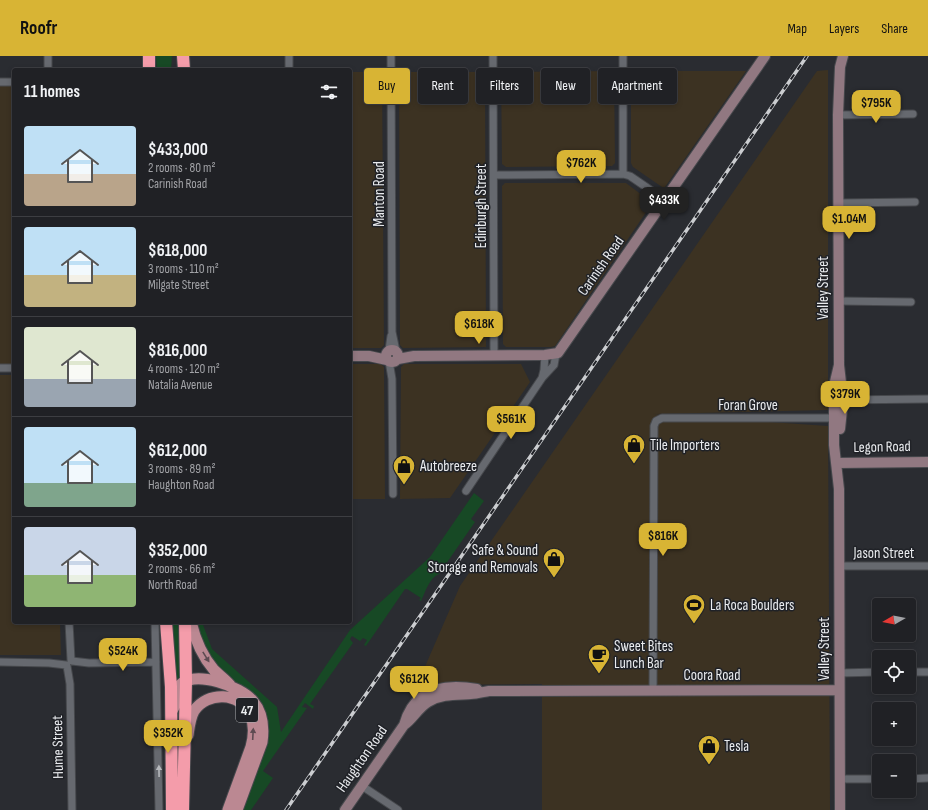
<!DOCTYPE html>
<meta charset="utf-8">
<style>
:root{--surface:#202125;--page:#2d2e32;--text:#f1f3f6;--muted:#a2a3a7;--line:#3d3e42;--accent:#d8b434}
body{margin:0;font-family:"Sofia Sans Condensed",sans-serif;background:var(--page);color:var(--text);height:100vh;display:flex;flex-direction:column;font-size:15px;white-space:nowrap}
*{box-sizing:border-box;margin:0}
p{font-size:13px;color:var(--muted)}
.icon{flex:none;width:22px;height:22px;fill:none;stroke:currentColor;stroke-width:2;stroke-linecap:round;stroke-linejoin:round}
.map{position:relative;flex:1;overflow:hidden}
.sheet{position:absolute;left:12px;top:12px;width:340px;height:556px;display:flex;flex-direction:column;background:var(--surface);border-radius:4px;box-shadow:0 2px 6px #0003,0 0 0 1px var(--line)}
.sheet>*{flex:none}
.hud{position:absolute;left:364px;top:12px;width:380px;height:36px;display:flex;gap:8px}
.needle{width:26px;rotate:261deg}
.tools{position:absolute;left:872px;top:542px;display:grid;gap:8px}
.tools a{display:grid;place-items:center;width:44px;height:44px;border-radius:4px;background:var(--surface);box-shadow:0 2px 6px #0003,0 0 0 1px var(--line);font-size:20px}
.price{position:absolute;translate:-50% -34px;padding:0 9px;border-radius:8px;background:var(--accent);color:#111;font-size:13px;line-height:26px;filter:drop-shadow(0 1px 2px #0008)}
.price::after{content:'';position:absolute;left:50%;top:24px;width:12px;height:9px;margin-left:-6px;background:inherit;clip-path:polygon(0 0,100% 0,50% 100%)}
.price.current{background:#222;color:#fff}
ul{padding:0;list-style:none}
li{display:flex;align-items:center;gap:12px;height:100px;padding:0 12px}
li+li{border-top:1px solid var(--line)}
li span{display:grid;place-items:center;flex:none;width:112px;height:80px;border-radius:4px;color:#555}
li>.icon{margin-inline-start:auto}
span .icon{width:48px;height:48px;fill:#fffc;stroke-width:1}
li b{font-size:17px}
h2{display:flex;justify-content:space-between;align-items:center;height:48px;padding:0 12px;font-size:17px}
.chip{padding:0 14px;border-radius:4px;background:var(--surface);box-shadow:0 2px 6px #0003,0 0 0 1px var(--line);font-size:14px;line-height:36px}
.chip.current{background:var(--accent);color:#111}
header{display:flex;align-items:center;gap:24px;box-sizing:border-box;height:56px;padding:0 20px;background:var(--accent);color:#111}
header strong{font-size:19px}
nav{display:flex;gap:22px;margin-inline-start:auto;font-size:14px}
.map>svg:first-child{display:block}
.industrial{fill:#3c3222}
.green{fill:#174925}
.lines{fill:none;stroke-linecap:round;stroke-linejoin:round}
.street-casing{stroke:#46484c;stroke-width:9}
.secondary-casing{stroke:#46484c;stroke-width:12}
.primary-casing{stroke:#46484c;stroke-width:13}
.highway-casing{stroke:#46484c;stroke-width:14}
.street{stroke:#66696f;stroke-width:7}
.secondary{stroke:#917881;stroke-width:10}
.primary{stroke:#bb8892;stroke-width:11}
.highway{stroke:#f49caa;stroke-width:12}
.rail-casing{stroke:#cbcdd0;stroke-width:3.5}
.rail{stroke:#202227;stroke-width:2;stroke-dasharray:6;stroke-linecap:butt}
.oneway{fill:#5e4b52}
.oneway2{fill:#b5b8bc}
.labels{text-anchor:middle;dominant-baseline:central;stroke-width:3;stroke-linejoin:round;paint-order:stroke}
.shield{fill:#202227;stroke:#adafb3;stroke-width:1}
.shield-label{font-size:14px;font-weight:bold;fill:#eaecef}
.street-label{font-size:15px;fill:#eaecef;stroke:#202227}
.poi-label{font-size:15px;fill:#eaecef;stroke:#202227;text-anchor:start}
</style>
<header>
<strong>Roofr</strong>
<nav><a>Map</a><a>Layers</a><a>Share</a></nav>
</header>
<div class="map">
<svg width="928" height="754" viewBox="0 0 928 754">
<rect width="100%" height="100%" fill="#2a2c31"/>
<path class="industrial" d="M828,14V354L653,358L828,370L830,754H542V628L417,629L460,530L817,15Z
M614,15L615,107L612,110L506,111L502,108L501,16Z
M631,15H746L665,131H662L633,111L631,107Z
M350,16H382L384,289L381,292H350Z
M399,16H485L486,291L403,292L400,289Z
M0,30H14V308H0Z
M505,127H626L650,145L651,149L555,290L551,291H506L503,288L502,130Z
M350,308H381L384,311L385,443H350Z
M404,308H521L530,326L450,442L400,443L401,311Z
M0,319H14V566H60L61,599H0Z"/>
<path class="green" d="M156,0H172L171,14H157Z
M474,437L484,445L471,463L475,466L439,518C429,522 425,537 421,545L419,544L421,542L407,533H405L366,590L364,589L367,584L363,582L360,585L352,580L350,583L353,587L310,648L314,650L313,653L305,647L302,651L307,652L263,715L273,722L251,754H242L266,691L227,622L215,610L204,591L195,566H202L212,593L277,651L281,676L350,574L430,501Z
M169,566H181L182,616L177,630V638Z"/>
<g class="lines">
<g class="street-casing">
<path id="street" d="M48,0V14
M391,0L392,276L396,295
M493,0L494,299
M623,0V118
M289,14V0
M0,26H14
M838,59L913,58
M494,119L623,118L630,120L665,144
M838,147L915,146
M838,245L911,246
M389,294L391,280
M389,305L392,323L393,438
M0,312H14
M542,322L544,314L545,299
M839,344L928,343
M466,435L542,322L554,309L556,298
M839,510H928
M69,566L71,604
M155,566L159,754
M72,605L89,607L156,606
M0,606L49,607L66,609
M67,610L70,628L72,754
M909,616H928
M839,617L879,616
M653,634L654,370L656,365L662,362H838
M840,723H879
M909,723L928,722
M362,730L398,754"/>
</g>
<g class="secondary-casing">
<path id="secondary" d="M386 300a6 6 0 1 1 12 0a6 6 0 1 1-12 0Z
M350,300H369L387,304
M398,303L414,300L545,299L558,297L765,0
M839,309L834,330V389L839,433L840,754
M840,373L843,344L839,309L838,59L840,11L843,0
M837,407L928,406
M404,669C413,663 418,652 428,646C441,638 456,639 471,638C477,638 483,636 489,635L839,634
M345,754L404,669C414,633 443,627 477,633"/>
</g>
<g class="primary-casing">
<path id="primary" d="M191,566C195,583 202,600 214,614C219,619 225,623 230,629
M172,655L179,642L180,629C196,614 240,630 253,645C263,657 264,672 262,686L237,754
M188,679C189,672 190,662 194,655C207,635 240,636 250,658C255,669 254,680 251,691L228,754"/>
</g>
<g class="highway-casing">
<path id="highway" d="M149,0V14
M183,0L184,14
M166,566L171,631L172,754
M183,754L186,625L185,566"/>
</g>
<use href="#street" class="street"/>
<use href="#secondary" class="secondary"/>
<use href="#primary" class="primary"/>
<use href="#highway" class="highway"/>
<g class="rail-casing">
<path id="rail" d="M286,754L807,0"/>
</g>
<use href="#rail" class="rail"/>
</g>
<defs><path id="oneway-solid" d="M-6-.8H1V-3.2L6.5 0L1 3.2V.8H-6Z"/></defs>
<g class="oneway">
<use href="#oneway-solid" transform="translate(206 601) rotate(58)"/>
<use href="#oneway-solid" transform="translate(253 678) rotate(-87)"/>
</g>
<use class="oneway2" href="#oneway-solid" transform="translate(159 715) rotate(-91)"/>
<defs>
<g id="shop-pin" transform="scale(1.15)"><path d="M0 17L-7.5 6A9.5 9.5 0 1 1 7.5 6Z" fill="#d8b434" stroke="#202227"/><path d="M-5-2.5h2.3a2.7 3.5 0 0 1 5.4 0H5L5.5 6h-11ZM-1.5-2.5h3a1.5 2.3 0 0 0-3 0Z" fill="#111"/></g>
<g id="stadium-pin" transform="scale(1.15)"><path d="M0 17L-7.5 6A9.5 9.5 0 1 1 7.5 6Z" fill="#d8b434" stroke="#202227"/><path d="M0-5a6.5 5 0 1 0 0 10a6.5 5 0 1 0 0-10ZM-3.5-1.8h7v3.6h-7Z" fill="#111"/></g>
<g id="cafe-pin" transform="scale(1.15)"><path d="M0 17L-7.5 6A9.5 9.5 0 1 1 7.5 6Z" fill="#d8b434" stroke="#202227"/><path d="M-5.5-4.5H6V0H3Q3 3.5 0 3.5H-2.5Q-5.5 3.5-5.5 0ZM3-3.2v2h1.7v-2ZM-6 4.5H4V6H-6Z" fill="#111"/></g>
</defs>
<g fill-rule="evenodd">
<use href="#shop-pin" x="634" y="389"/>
<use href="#shop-pin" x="404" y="410"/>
<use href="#shop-pin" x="554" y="503"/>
<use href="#stadium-pin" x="694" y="549"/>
<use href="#cafe-pin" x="599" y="599"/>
<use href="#shop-pin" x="709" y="690"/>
</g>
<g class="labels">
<rect class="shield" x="236" y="642" width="22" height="24" rx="3"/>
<g class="shield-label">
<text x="247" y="654">47</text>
</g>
<g class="street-label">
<text transform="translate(379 138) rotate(-90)">Manton Road</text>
<text transform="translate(481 150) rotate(-90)">Edinburgh Street</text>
<text transform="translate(601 210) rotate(-55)">Carinish Road</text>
<text transform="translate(823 232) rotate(-90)">Valley Street</text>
<text x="748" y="349">Foran Grove</text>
<text transform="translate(882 391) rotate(-1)">Legon Road</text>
<text x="884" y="497">Jason Street</text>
<text transform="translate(824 593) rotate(-90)">Valley Street</text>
<text x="712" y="619">Coora Road</text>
<text transform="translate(58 691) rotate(-91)">Hume Street</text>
<text transform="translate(362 703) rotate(-55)">Haughton Road</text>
</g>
<g class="poi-label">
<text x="650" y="389">Tile Importers</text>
<text x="420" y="410">Autobreeze</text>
<text x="538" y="494" text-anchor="end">Safe &amp; Sound<tspan x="538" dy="17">Storage and Removals</tspan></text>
<text x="710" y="549">La Roca Boulders</text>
<text x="614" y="590">Sweet Bites<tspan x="614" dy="17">Lunch Bar</tspan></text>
<text x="724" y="690">Tesla</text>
</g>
</g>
</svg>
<div class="tools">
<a><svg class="needle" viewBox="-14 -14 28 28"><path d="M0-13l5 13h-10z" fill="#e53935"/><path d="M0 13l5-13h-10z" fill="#a2a3a7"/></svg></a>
<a><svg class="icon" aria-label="locate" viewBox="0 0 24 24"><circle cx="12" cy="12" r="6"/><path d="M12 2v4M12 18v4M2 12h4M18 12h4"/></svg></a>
<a>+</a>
<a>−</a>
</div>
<b class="price" style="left:876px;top:68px">$795K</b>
<b class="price" style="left:581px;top:128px">$762K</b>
<b class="price current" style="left:664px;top:165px">$433K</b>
<b class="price" style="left:849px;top:184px">$1.04M</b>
<b class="price" style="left:479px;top:289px">$618K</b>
<b class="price" style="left:845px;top:359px">$379K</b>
<b class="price" style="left:511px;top:384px">$561K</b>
<b class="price" style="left:663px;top:501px">$816K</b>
<b class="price" style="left:123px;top:616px">$524K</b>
<b class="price" style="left:414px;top:644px">$612K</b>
<b class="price" style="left:168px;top:698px">$352K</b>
<div class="hud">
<a class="chip current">Buy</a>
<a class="chip">Rent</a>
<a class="chip">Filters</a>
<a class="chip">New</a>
<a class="chip">Apartment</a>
</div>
<section class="sheet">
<h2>11 homes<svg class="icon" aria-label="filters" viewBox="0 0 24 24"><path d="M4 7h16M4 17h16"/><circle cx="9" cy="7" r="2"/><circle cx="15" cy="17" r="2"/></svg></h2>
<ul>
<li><span style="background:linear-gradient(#bfe0f5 60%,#b9a48a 0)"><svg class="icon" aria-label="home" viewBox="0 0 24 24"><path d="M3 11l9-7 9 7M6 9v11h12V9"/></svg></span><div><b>$433,000</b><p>2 rooms · 80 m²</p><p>Carinish Road</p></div></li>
<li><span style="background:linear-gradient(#bfe0f5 60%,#c2b280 0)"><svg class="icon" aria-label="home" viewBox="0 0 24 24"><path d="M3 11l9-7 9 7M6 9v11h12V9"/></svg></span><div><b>$618,000</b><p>3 rooms · 110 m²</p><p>Milgate Street</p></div></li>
<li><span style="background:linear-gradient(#dfe7d0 65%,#9aa5b1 0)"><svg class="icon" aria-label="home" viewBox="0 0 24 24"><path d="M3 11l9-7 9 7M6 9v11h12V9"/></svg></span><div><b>$816,000</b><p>4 rooms · 120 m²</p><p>Natalia Avenue</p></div></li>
<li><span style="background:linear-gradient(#bfe0f5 70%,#7fa58c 0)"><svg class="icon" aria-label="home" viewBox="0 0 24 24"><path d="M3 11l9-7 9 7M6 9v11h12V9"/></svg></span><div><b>$612,000</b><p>3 rooms · 89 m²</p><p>Haughton Road</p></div></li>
<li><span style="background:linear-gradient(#c9d6e8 60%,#8fb573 0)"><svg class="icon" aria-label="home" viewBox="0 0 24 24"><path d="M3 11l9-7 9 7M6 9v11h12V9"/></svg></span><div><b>$352,000</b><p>2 rooms · 66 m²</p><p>North Road</p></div></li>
</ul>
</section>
</div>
